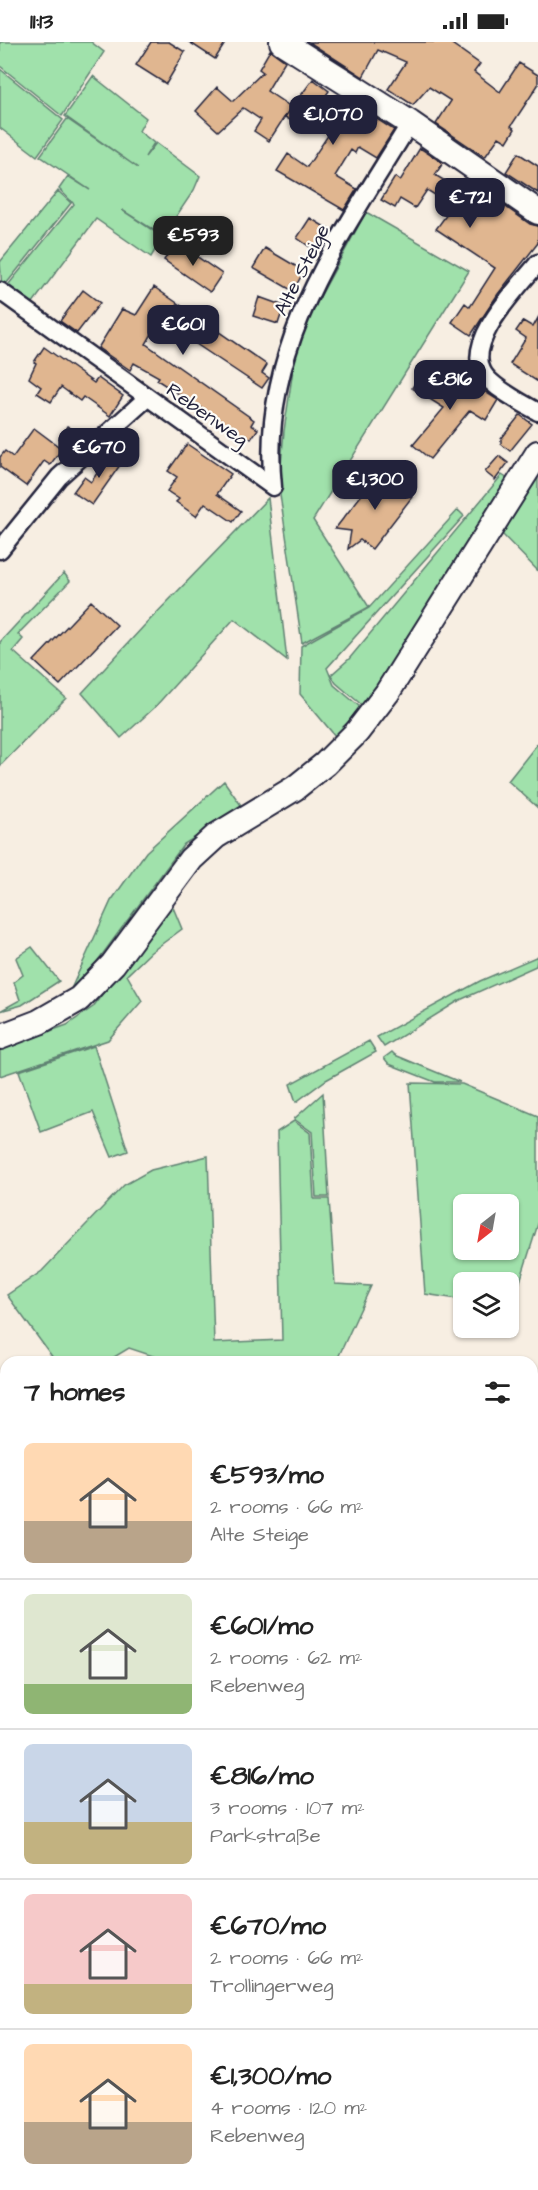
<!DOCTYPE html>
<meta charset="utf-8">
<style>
:root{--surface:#fff;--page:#f2f2f2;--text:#222;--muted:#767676;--line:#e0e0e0;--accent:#22223b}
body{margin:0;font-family:"Architects Daughter",sans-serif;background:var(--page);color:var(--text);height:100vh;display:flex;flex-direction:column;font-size:22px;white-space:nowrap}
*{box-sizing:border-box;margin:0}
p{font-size:20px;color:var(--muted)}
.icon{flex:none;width:33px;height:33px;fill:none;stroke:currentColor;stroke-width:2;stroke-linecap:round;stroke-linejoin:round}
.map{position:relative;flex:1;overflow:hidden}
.side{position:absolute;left:0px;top:1314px;width:538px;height:834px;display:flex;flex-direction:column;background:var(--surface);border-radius:18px 18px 0 0;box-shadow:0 2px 4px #0004}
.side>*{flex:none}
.needle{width:39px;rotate:211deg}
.controls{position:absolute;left:453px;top:1152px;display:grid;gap:12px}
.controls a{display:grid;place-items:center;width:66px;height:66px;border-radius:9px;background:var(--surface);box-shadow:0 2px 4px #0004;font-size:30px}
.price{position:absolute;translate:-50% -51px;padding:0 14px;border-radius:12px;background:var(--accent);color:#fff;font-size:20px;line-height:39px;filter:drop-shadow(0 2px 3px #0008)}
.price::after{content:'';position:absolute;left:50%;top:36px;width:18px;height:14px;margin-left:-9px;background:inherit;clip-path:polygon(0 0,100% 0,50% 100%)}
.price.on{background:#222;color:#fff}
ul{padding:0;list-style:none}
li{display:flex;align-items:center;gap:18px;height:150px;padding:0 24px}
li+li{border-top:2px solid var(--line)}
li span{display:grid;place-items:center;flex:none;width:168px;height:120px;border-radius:9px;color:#555}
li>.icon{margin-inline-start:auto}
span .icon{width:72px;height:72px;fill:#fffc;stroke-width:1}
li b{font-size:26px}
h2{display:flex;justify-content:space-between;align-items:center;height:72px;padding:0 24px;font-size:26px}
.status{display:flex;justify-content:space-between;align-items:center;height:42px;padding:0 30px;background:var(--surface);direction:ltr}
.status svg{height:16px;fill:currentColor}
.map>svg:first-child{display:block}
.green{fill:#a0e1ab;stroke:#618273;stroke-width:1.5;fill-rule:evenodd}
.building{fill:#e0b690;stroke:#22223b;stroke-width:1.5}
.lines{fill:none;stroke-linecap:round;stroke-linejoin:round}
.street-casing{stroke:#22223b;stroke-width:21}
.secondary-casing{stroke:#22223b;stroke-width:28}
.street{stroke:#fdfcf7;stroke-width:16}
.secondary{stroke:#fdfcf7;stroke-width:24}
.labels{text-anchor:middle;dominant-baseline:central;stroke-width:4.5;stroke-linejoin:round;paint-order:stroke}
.street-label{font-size:20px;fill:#22223b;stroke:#fdfcf7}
</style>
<div class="status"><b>11:13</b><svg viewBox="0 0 49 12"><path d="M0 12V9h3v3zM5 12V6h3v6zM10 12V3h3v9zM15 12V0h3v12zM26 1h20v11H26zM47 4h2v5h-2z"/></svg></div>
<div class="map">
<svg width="538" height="2148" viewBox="0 0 538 2148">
<rect width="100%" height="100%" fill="#f7eee2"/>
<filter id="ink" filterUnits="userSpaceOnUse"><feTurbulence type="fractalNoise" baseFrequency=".0167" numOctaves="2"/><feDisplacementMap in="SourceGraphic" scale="12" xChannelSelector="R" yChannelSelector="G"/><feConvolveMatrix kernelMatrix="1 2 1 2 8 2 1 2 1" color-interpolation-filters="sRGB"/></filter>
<g filter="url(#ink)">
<path class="green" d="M0,0H91L104,10L62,74L0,24Z
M0,27L63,78L37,114L0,86Z
M93,34L146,76L139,89L154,101L145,115L156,101L200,134L194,148L163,194L122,168L163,195L151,215L96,177L29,266L4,248L74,162L59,147L68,134L90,148L40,114L67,77L138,126L65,74Z
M58,149L71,161L2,247L0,220Z
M366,170L469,229L313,478L369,565L302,601L279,446L284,389L295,314L309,275Z
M538,430V529L501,491Z
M502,433L511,439L363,664L336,641L331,633L349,617Z
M268,456L287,618L234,577L154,666L121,696L82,651L143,585Z
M458,468L464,474L327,626L334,643L360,665L336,695L300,652L301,604L369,566Z
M64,531L70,539L18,592L23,597L13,609L66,656L0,724V600Z
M538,701V766L508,739Z
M224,739L243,766L184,802L96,921L70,949L111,859L146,810Z
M170,858L182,887L151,910L127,933L142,959L108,998L0,1034V1007L67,983L93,965Z
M32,905L59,939L22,963L0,969L20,958L14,940L23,933L16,916Z
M538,914L536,924L460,958L384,1005L377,995L480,939Z
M369,999L376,1010L326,1038L296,1060L290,1042Z
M94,1004L128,1109L112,1115L93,1070L41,1090L19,1029Z
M392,1010L395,1013L460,1040H435L389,1022L384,1016Z
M410,1041L462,1042L538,1074V1182L512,1265H509L508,1240H464L463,1258L425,1252ZM464,1162H508V1208H464Z
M323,1051L329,1155H316L312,1090L294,1077Z
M294,1079L310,1091L314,1157H329L335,1242L371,1244L336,1320H171L129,1306L106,1320H56L7,1253L42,1229L124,1143L151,1128L208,1114L214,1301L282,1298L277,1090Z"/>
<path class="building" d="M151,0H169L185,10L166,42L136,23Z
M189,0H226L215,17Z
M309,0H449L480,22L474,30L500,50L519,21L538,33V43L511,84L515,87L507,100L499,95L485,115L436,82L451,59L429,45L413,63L388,47L406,20L378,8L363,35Z
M270,8L285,19L267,49L291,65L269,99L254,89L261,78L243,66L218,89L196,69L217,45L233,59L263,30L259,27Z
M313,37L329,49L319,63L347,83L358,65L394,88L376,116L358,105L355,111L351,108L335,134L357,147L344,168L277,129L288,112L307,125L329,92L302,72L295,81L285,75Z
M420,106L443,121L435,133L463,150L470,140L530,182L538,184V201L498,252L471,293L452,280L465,261L470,265L495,226L436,187L453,164L427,148L415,166L400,157L395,166L381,158L395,135L400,139Z
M518,111L538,124V151L506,130Z
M310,176L330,188L316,209L297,196Z
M176,200L222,232L210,250L164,218Z
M265,206L304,229L293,249L253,226Z
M154,245L267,323L262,331L269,336L262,346L160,278L146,302L254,378L251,383L258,387L251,397L245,393L243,396L220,382L221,380L198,364L157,338L159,335L134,321L130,328L98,306L122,267L136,273Z
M83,248L100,261L77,291L60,279Z
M259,255L284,264L278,282L253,274Z
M538,276V340L510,322L526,296L516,289L523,279L533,285Z
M44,305L94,341L98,336L123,354L110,374L83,355L80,359L61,345L51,360L37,351L41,345L29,336L36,321L34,320Z
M427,321L426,341L447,354L452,349L455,352L465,337L498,358L486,378L470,368L430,417L413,403L444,366L412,346Z
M520,373L532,382L510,409L501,402V397Z
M67,384L80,392L72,405L59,397Z
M34,386L62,407L50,423L44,419L26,444L0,425V415L5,409L13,415Z
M187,402L231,432L217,452L241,469L233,480L205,461L196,474L176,460L179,457L167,449L177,435L168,429Z
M113,408L125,416L92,463L73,450L84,435L91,440Z
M499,414L508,421L495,438L485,430Z
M379,424L384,425L386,435L412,455L372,507L360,498L348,507L351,489L335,487L374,437L375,428Z
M91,559L117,583L60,643L34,619Z"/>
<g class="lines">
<g class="street-casing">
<path id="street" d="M538,221C518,246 463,300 484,332C493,346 524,362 538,370
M0,249L273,445
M273,445C258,304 341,195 410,81
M0,508L59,435L147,356"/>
</g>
<g class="secondary-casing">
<path id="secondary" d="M282,0L410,81L538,170
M0,995L39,980L79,957L113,922L191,817L216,794L295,746L325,722L357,690L387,651L538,411
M0,1514L6,1516
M532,1688H538"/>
</g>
<use href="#street" class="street"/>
<use href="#secondary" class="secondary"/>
</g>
</g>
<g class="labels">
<g class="street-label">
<text transform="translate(302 228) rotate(-63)">Alte Steige</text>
<text transform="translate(207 373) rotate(35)">Rebenweg</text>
</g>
</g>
</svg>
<div class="controls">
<a><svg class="needle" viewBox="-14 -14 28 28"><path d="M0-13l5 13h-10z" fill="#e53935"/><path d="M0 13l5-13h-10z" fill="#767676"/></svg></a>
<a><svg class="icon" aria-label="layers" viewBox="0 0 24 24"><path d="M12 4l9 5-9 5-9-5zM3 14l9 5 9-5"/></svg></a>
</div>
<b class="price" style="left:333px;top:104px">€1,070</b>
<b class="price" style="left:470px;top:187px">€721</b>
<b class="price on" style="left:193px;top:225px">€593</b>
<b class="price" style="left:183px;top:314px">€601</b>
<b class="price" style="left:450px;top:369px">€816</b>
<b class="price" style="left:99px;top:437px">€670</b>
<b class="price" style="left:375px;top:469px">€1,300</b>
<section class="side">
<h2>7 homes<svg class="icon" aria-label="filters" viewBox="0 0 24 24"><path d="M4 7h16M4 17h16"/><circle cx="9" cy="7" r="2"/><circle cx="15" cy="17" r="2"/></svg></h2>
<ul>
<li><span style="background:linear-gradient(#ffd9b3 65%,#b9a48a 0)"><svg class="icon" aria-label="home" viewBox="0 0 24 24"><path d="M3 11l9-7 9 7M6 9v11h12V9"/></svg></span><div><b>€593/mo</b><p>2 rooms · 66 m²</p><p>Alte Steige</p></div></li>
<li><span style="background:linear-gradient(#dfe7d0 75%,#8fb573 0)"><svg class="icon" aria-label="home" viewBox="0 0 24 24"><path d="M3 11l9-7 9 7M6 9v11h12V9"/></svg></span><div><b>€601/mo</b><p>2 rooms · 62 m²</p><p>Rebenweg</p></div></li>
<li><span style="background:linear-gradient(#c9d6e8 65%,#c2b280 0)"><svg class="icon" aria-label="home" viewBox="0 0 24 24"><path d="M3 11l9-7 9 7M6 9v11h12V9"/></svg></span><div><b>€816/mo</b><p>3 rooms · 107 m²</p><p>Parkstraße</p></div></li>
<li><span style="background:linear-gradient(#f6c9c9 75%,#c2b280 0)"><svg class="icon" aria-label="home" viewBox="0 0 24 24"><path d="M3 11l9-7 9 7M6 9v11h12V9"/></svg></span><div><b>€670/mo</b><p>2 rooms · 66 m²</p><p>Trollingerweg</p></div></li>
<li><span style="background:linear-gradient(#ffd9b3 65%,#b9a48a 0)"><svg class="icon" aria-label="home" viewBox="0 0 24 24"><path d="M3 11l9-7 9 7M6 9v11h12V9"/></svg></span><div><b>€1,300/mo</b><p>4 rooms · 120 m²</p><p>Rebenweg</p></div></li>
</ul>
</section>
</div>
